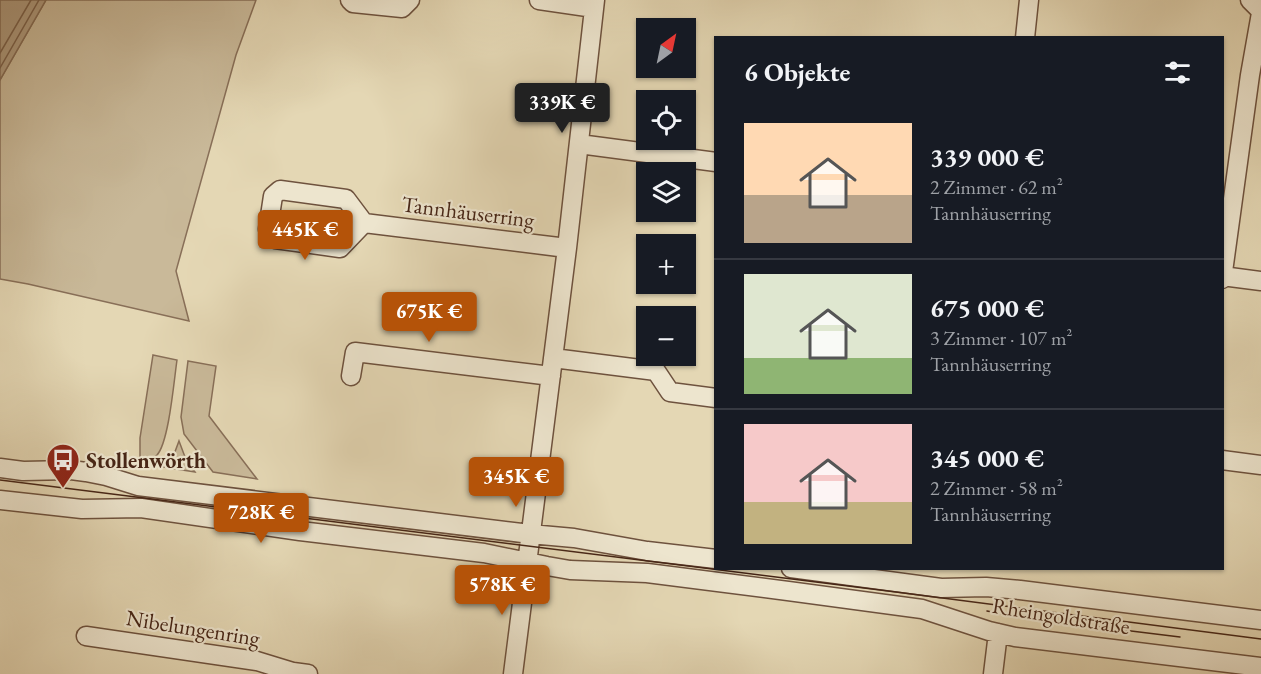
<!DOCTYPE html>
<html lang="de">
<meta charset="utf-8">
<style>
:root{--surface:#171b24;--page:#242831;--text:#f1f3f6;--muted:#9ea1a6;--line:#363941;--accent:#b45309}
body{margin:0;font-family:"EB Garamond",serif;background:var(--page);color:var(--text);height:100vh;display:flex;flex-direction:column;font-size:22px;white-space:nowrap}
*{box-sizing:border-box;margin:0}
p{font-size:20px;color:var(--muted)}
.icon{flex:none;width:33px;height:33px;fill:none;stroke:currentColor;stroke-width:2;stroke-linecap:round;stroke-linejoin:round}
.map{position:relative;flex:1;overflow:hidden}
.panel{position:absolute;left:714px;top:36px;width:510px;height:534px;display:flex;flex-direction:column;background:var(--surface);border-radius:0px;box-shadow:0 2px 4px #0004}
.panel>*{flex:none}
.needle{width:39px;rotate:33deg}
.controls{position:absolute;left:636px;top:18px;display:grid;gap:12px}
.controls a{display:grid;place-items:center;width:60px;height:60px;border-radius:0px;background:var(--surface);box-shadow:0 2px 4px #0004;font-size:30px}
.price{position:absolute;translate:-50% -51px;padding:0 14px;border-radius:6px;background:var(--accent);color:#fff;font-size:20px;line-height:39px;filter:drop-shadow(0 2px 3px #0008)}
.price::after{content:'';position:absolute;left:50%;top:36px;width:18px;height:14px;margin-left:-9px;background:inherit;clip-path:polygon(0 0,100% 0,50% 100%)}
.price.current{background:#222;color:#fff}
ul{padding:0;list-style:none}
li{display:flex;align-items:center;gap:18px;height:150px;padding:0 30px}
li+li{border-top:2px solid var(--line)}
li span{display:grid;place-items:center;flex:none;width:168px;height:120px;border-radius:0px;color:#555}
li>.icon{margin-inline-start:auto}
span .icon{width:72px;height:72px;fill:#fffc;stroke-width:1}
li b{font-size:26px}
h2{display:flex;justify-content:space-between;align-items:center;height:72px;padding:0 30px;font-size:26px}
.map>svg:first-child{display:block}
.green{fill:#c9b999;stroke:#886f58;stroke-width:1.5}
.water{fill:#ae9a7e;stroke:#846b54;stroke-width:1.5}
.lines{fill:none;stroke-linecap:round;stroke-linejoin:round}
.shore{stroke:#7a604a;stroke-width:1.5}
.minor-casing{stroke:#6e523e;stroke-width:21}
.minor{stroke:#ede5ce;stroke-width:18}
.tram{stroke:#462516;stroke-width:1.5}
.labels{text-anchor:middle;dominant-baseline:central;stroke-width:4.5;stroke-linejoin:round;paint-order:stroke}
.street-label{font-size:22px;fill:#462516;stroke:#ede5ce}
.poi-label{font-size:22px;font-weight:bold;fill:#462516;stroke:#ede5ce;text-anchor:start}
</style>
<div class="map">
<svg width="1261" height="674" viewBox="0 0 1261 674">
<rect width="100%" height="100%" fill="#e4d7b4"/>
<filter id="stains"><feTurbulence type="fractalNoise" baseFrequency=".00333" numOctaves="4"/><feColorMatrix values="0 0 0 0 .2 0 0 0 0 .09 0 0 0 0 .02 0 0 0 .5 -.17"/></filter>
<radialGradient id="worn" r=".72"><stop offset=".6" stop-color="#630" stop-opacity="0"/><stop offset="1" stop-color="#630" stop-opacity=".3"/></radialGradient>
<path class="green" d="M46,0H256L236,55L176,271L189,321L28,284L0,279V80Z
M153,355L177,360C174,380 169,442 157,455C153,459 145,461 140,463V438Z
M188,361L216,366L209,416L257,479L213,472L184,434L181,417Z
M179,441L185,457L195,472L163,467L173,457Z"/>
<path class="water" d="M0,0H46L0,80Z"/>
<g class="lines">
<path class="shore" d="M0,53L31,0
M0,68L39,0"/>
<g class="minor-casing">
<path id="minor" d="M350,0L353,3L402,8L410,0
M539,0L594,8
M1250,0L1261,11
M1025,38L1029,0
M579,144L716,162
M364,223L340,248L275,239L269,234L268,229L273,196L280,190L346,199L364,223L567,248
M1222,276L1261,281
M1222,279L1250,75L1261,13
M553,358L656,371L670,392L716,398
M351,376L355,352L551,376
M1222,460L1261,465
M0,468L23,471L71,470L86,472L106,476L138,486L530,534L574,538L647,551L716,559
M0,500L82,509L141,508L300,531L484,553L547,566L570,570L647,573L788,591L922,609L989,631L1015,637L1261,667
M791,568L941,588L986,587L1020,590L1261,620
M86,636L257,661L293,672
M292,674L293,672L308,674
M513,674L567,248L595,0
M993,674L998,633"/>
</g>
<use href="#minor" class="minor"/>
<path class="tram" d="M0,480L896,592L1261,639
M987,611L1017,617L1180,637"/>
</g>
<defs>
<g id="bus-pin" transform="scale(1.725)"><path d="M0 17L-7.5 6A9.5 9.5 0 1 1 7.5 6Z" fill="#8f2418" stroke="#ede5ce"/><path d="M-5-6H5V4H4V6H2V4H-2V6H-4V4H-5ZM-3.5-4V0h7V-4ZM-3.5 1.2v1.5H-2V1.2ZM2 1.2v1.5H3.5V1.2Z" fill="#fff"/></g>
</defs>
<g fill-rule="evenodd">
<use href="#bus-pin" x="63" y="460"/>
</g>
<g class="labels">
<g class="street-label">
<text transform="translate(468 212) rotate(7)">Tannhäuserring</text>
<text transform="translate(1061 616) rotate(9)">Rheingoldstraße</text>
<text transform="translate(193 628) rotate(9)">Nibelungenring</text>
</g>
<g class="poi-label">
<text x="86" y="460">Stollenwörth</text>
</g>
</g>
<rect width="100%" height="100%" filter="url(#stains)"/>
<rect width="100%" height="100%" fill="url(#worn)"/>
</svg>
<div class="controls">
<a><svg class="needle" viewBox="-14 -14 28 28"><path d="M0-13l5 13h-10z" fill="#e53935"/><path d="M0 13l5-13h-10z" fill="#9ea1a6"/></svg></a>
<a><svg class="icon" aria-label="locate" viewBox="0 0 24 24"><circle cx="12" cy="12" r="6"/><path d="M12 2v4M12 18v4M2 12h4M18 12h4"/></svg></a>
<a><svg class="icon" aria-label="layers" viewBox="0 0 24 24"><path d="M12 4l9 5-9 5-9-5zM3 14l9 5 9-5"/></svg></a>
<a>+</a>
<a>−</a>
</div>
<b class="price current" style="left:562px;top:134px">339K €</b>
<b class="price" style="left:305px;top:261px">445K €</b>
<b class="price" style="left:429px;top:343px">675K €</b>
<b class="price" style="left:516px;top:508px">345K €</b>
<b class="price" style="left:261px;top:544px">728K €</b>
<b class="price" style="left:502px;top:616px">578K €</b>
<section class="panel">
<h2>6 Objekte<svg class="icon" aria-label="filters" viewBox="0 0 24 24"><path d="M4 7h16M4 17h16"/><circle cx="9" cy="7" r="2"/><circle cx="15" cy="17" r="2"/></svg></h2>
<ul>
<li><span style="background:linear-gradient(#ffd9b3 60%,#b9a48a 0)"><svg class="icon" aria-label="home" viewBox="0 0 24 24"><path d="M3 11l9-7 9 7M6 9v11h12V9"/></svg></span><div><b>339 000 €</b><p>2 Zimmer · 62 m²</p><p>Tannhäuserring</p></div></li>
<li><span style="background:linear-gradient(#dfe7d0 70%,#8fb573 0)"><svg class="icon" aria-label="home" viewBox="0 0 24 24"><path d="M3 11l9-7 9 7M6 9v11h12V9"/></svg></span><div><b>675 000 €</b><p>3 Zimmer · 107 m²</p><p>Tannhäuserring</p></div></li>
<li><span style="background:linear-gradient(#f6c9c9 65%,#c2b280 0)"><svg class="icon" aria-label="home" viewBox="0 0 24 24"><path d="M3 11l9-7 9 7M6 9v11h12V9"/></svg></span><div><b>345 000 €</b><p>2 Zimmer · 58 m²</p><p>Tannhäuserring</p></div></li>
</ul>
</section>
</div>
